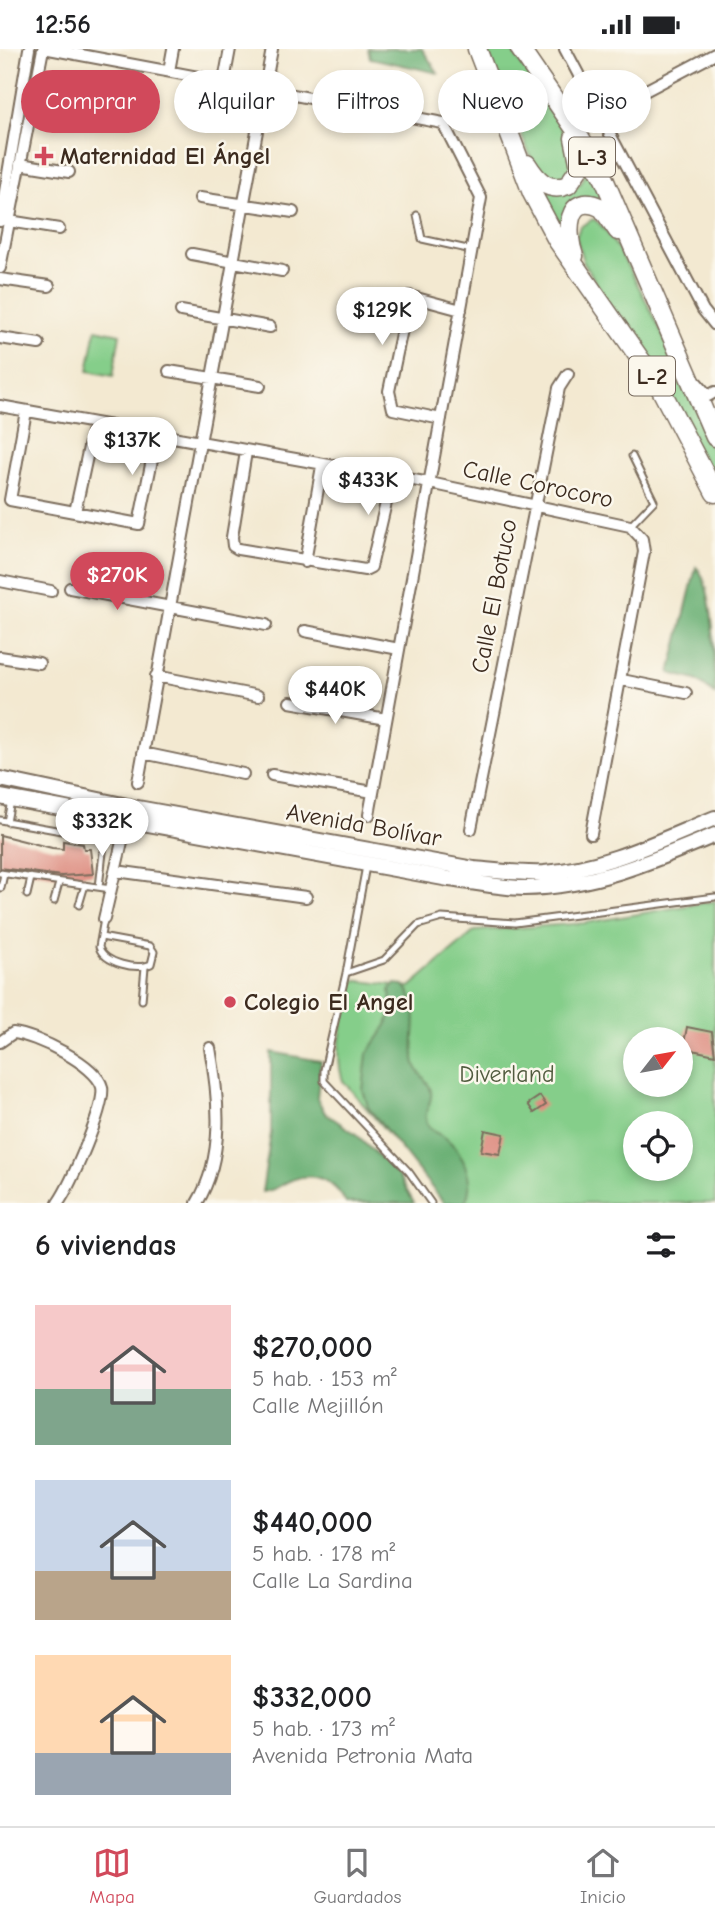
<!DOCTYPE html>
<html lang="es">
<meta charset="utf-8">
<style>
:root{--surface:#fff;--page:#f2f2f2;--text:#202124;--muted:#757577;--line:#e0e0e0;--accent:#d1495b}
body{margin:0;font-family:"Comic Neue",sans-serif;background:var(--page);color:var(--text);height:100vh;display:flex;flex-direction:column;font-size:26px;white-space:nowrap}
*{box-sizing:border-box;margin:0}
p{font-size:23px;color:var(--muted)}
.icon{flex:none;width:38px;height:38px;fill:none;stroke:currentColor;stroke-width:2;stroke-linecap:round;stroke-linejoin:round}
.map{position:relative;height:1154px;overflow:hidden}
.drawer{display:flex;flex-direction:column;background:var(--surface);flex:1}
.drawer>*{flex:none}
.guide{position:absolute;left:21px;top:21px;width:674px;height:63px;display:flex;gap:14px}
.needle{width:46px;rotate:59deg}
.controls{position:absolute;left:623px;top:978px;display:grid;gap:14px}
.controls a{display:grid;place-items:center;width:70px;height:70px;border-radius:50%;background:var(--surface);box-shadow:0 4px 10px #0003;font-size:35px}
.price{position:absolute;translate:-50% -60px;padding:0 16px;border-radius:24px;background:#fff;color:#222;font-size:23px;line-height:46px;filter:drop-shadow(0 2px 4px #0008)}
.price::after{content:'';position:absolute;left:50%;top:42px;width:21px;height:16px;margin-left:-10px;background:inherit;clip-path:polygon(0 0,100% 0,50% 100%)}
.price.selected{background:var(--accent);color:#fff}
ul{padding:0;list-style:none}
li{display:flex;align-items:center;gap:21px;height:175px;padding:0 35px}
li span{display:grid;place-items:center;flex:none;width:196px;height:140px;border-radius:0px;color:#555}
li>.icon{margin-inline-start:auto}
span .icon{width:84px;height:84px;fill:#fffc;stroke-width:1}
li b{font-size:30px}
h2{display:flex;justify-content:space-between;align-items:center;height:84px;padding:0 35px;font-size:30px}
.tag{padding:0 24px;border-radius:32px;background:var(--surface);box-shadow:0 4px 10px #0003;font-size:24px;line-height:63px}
.tag.selected{background:var(--accent);color:#fff}
.status{display:flex;justify-content:space-between;align-items:center;height:49px;padding:0 35px;background:var(--surface);direction:ltr}
.status svg{height:19px;fill:currentColor}
.menu{display:flex;justify-content:space-around;align-items:center;height:98px;border-top:2px solid var(--line);background:var(--surface);font-size:19px;color:var(--muted)}
.menu a{display:grid;justify-items:center;gap:4px}
.menu .selected{color:var(--accent)}
.map>svg:first-child{display:block}
.green{fill:#85ce8a;stroke:#607c54;stroke-width:2;fill-rule:evenodd}
.forest{fill:#6cb176;stroke:#546e4a;stroke-width:2}
.building{fill:#de8e82}
.lines{fill:none;stroke-linecap:round;stroke-linejoin:round}
.service-casing{stroke:#7b6d5d;stroke-width:9}
.minor-casing{stroke:#7b6d5d;stroke-width:14}
.tertiary-casing{stroke:#7b6d5d;stroke-width:18}
.primary-casing{stroke:#7b6d5d;stroke-width:21}
.service{stroke:#fff;stroke-width:5}
.minor{stroke:#fff;stroke-width:10}
.tertiary{stroke:#fff;stroke-width:14}
.primary{stroke:#fff;stroke-width:18}
.poi-dot{fill:#d1495b;stroke:#fbf7ec;stroke-width:2.5}
.labels{text-anchor:middle;dominant-baseline:central;stroke-width:5;stroke-linejoin:round;paint-order:stroke}
.shield{fill:#fbf7ec;stroke:#75685c;stroke-width:2}
.shield-label{font-size:23px;font-weight:bold;fill:#3b2a1e}
.poi-label{font-size:24px;font-weight:bold;fill:#3b2a1e;stroke:#fbf7ec;text-anchor:start}
.street-label{font-size:24px;fill:#3b2a1e;stroke:#fbf7ec}
.park-label{font-size:24px;fill:#515b3e;stroke:#fbf7ec}
</style>
<div class="status"><b>12:56</b><svg viewBox="0 0 49 12"><path d="M0 12V9h3v3zM5 12V6h3v6zM10 12V3h3v9zM15 12V0h3v12zM26 1h20v11H26zM47 4h2v5h-2z"/></svg></div>
<div class="map">
<svg width="715" height="1154" viewBox="0 0 715 1154">
<rect width="100%" height="100%" fill="#fbf7ec"/>
<filter id="ink" filterUnits="userSpaceOnUse"><feTurbulence type="fractalNoise" baseFrequency=".0143" numOctaves="2"/><feDisplacementMap in="SourceGraphic" scale="14" xChannelSelector="R" yChannelSelector="G"/><feConvolveMatrix kernelMatrix="1 2 1 2 8 2 1 2 1" color-interpolation-filters="sRGB"/></filter>
<filter id="wash" filterUnits="userSpaceOnUse"><feTurbulence type="fractalNoise" baseFrequency=".00686" numOctaves="4" result="noise"/><feDisplacementMap in="SourceGraphic" scale="28" xChannelSelector="R" yChannelSelector="G"/><feGaussianBlur stdDeviation="1.57" result="paint"/><feColorMatrix in="noise" values="0 0 0 0 0 0 0 0 0 0 0 0 0 0 0 0 0 1.4 0 .05"/><feComposite in="paint" operator="in"/></filter>
<g filter="url(#wash)">
<rect width="100%" height="100%" fill="#f3e9d1"/>
<path class="green" d="M486,0H511C535,35 565,74 575,115L566,130L552,132L533,114Z
M585,107L616,168L601,153L567,161L561,172V181L538,142C569,141 589,146 585,107Z
M593,170C619,180 705,374 714,408C715,415 715,423 715,430L583,212L576,188L580,178Z
M96,280L120,285L113,327L88,322Z
M715,852V1154H448L343,1032C332,1000 346,963 353,931L410,938L475,882L585,874ZM635,990H681V1036H635ZM635,1074H681V1120H635Z"/>
<path class="forest" d="M368,0H422L438,24L370,9Z
M696,518C715,535 715,616 715,645L696,631L670,624Z
M395,935L404,936C424,960 409,989 415,1015C418,1026 430,1032 431,1043C433,1054 422,1062 427,1074C430,1083 441,1085 448,1091C463,1104 477,1135 464,1154H444L368,1058L363,1041L367,1005L387,976L392,959L390,941Z
M271,1003L321,1012L317,1049L325,1064L356,1085L398,1126L414,1154H346C336,1134 317,1122 294,1130C282,1134 276,1142 262,1143L271,1084Z"/>
<g id="blocks">
<path class="building" d="M0,786L52,799L63,800V792L83,795L84,800H90L93,825L61,827L0,819Z
M687,978L712,983L715,1006L683,999Z
M540,1047L546,1056L534,1064L528,1055Z
M485,1081L504,1085L500,1105L481,1102Z"/>
</g>
</g>
<g filter="url(#ink)">
<use href="#blocks" fill-opacity="0" stroke="#7b6d5d" stroke-width="2"/>
<g class="lines">
<g class="service-casing">
<path id="service" d="M417,166L422,190L472,201
M630,477L654,452L632,407
M7,752L10,757L7,773
M0,771L101,789L104,795L99,838
M0,824L111,840
M1,839L4,825
M27,846L31,829
M54,852L59,834
M79,856L85,836
M101,888L150,897L154,903L151,915C137,922 104,914 99,898L104,870
M346,924L366,817
M142,951L145,918
M431,1154L409,1123L324,1032V1021L346,924L384,911L418,876L442,869L515,874L715,848"/>
</g>
<g class="minor-casing">
<path id="minor" d="M49,0L443,74L481,149L369,766
M565,0L703,261L715,276
M169,22L173,0
M224,32L230,0
M599,66L715,5
M20,115L69,123
M200,149L293,163
M0,172L29,0
M9,172L59,180
M192,205L282,222
M0,219L43,0
M0,230L49,237
M181,262L270,278
M0,289L39,295
M169,322L260,337
M697,334L708,347L715,343
M0,357L430,434L630,477L642,490L644,503L591,785
M26,362L10,451L139,475L157,386
M441,370L393,360L389,342L409,247L461,261
M246,403L232,488L233,497L238,500L365,521L371,518L392,428
M75,463L94,375
M305,513L322,417
M0,532L51,542
M70,539L266,576
M305,582L399,600
M0,608L39,614
M156,627L258,647
M622,631L686,644
M290,653L386,670
M143,704L243,725
M272,726L373,743
M138,733L272,0
M471,780L559,339L568,325
M116,822L306,848
M104,870L128,767
M0,993L13,984C35,986 96,1015 102,1038C106,1057 70,1137 58,1154
M197,1154C225,1108 219,1049 210,999"/>
</g>
<g class="tertiary-casing">
<path id="tertiary" d="M0,730L132,758L474,820C497,822 521,825 544,824C603,820 661,791 715,769
M0,748L449,830C474,833 500,839 524,839C592,838 653,812 715,786"/>
</g>
<g class="primary-casing">
<path id="primary" d="M477,0L532,144L557,191L659,337L715,444
M520,0L577,83L604,130L715,388
M527,115C537,131 548,144 568,136L580,118L574,89
M574,207C566,185 565,141 602,159L618,182"/>
</g>
<use href="#service" class="service"/>
<use href="#minor" class="minor"/>
<use href="#tertiary" class="tertiary"/>
<use href="#primary" class="primary"/>
</g>
</g>
<g class="poi-dot">
<path d="M40.5 96.5h7v7h7v7h-7v7h-7v-7h-7v-7h7z"/>
<circle cx="230" cy="953" r="7"/>
</g>
<g class="labels">
<g class="shield">
<rect x="569" y="88.5" width="46" height="39" rx="5"/>
<rect x="629" y="307.5" width="46" height="39" rx="5"/>
</g>
<g class="shield-label">
<text x="592" y="108">L-3</text>
<text x="652" y="327">L-2</text>
</g>
<g class="poi-label">
<text x="60" y="107">Maternidad El Ángel</text>
<text x="244" y="953">Colegio El Angel</text>
</g>
<g class="street-label">
<text transform="translate(538 435) rotate(12)">Calle Corocoro</text>
<text transform="translate(494 547) rotate(-79)">Calle El Botuco</text>
<text transform="translate(364 776) rotate(10)">Avenida Bolívar</text>
</g>
<g class="park-label">
<text x="507" y="1025">Diverland</text>
</g>
</g>
</svg>
<div class="controls">
<a><svg class="needle" viewBox="-14 -14 28 28"><path d="M0-13l5 13h-10z" fill="#e53935"/><path d="M0 13l5-13h-10z" fill="#757577"/></svg></a>
<a><svg class="icon" aria-label="locate" viewBox="0 0 24 24"><circle cx="12" cy="12" r="6"/><path d="M12 2v4M12 18v4M2 12h4M18 12h4"/></svg></a>
</div>
<b class="price" style="left:382px;top:298px">$129K</b>
<b class="price" style="left:132px;top:428px">$137K</b>
<b class="price" style="left:368px;top:468px">$433K</b>
<b class="price selected" style="left:117px;top:563px">$270K</b>
<b class="price" style="left:335px;top:677px">$440K</b>
<b class="price" style="left:102px;top:809px">$332K</b>
<div class="guide">
<a class="tag selected">Comprar</a>
<a class="tag">Alquilar</a>
<a class="tag">Filtros</a>
<a class="tag">Nuevo</a>
<a class="tag">Piso</a>
</div>
</div>
<section class="drawer">
<h2>6 viviendas<svg class="icon" aria-label="filters" viewBox="0 0 24 24"><path d="M4 7h16M4 17h16"/><circle cx="9" cy="7" r="2"/><circle cx="15" cy="17" r="2"/></svg></h2>
<ul>
<li><span style="background:linear-gradient(#f6c9c9 60%,#7fa58c 0)"><svg class="icon" aria-label="home" viewBox="0 0 24 24"><path d="M3 11l9-7 9 7M6 9v11h12V9"/></svg></span><div><b>$270,000</b><p>5 hab. · 153 m²</p><p>Calle Mejillón</p></div></li>
<li><span style="background:linear-gradient(#c9d6e8 65%,#b9a48a 0)"><svg class="icon" aria-label="home" viewBox="0 0 24 24"><path d="M3 11l9-7 9 7M6 9v11h12V9"/></svg></span><div><b>$440,000</b><p>5 hab. · 178 m²</p><p>Calle La Sardina</p></div></li>
<li><span style="background:linear-gradient(#ffd9b3 70%,#9aa5b1 0)"><svg class="icon" aria-label="home" viewBox="0 0 24 24"><path d="M3 11l9-7 9 7M6 9v11h12V9"/></svg></span><div><b>$332,000</b><p>5 hab. · 173 m²</p><p>Avenida Petronia Mata</p></div></li>
</ul>
</section>
<nav class="menu">
<a class="selected"><svg class="icon" aria-label="map" viewBox="0 0 24 24"><path d="M3 6l6-2 6 2 6-2v14l-6 2-6-2-6 2zM9 4v14M15 6v14"/></svg>Mapa</a>
<a><svg class="icon" aria-label="saved" viewBox="0 0 24 24"><path d="M7 4h10v16l-5-4-5 4z"/></svg>Guardados</a>
<a><svg class="icon" aria-label="home" viewBox="0 0 24 24"><path d="M3 11l9-7 9 7M6 9v11h12V9"/></svg>Inicio</a>
</nav>
